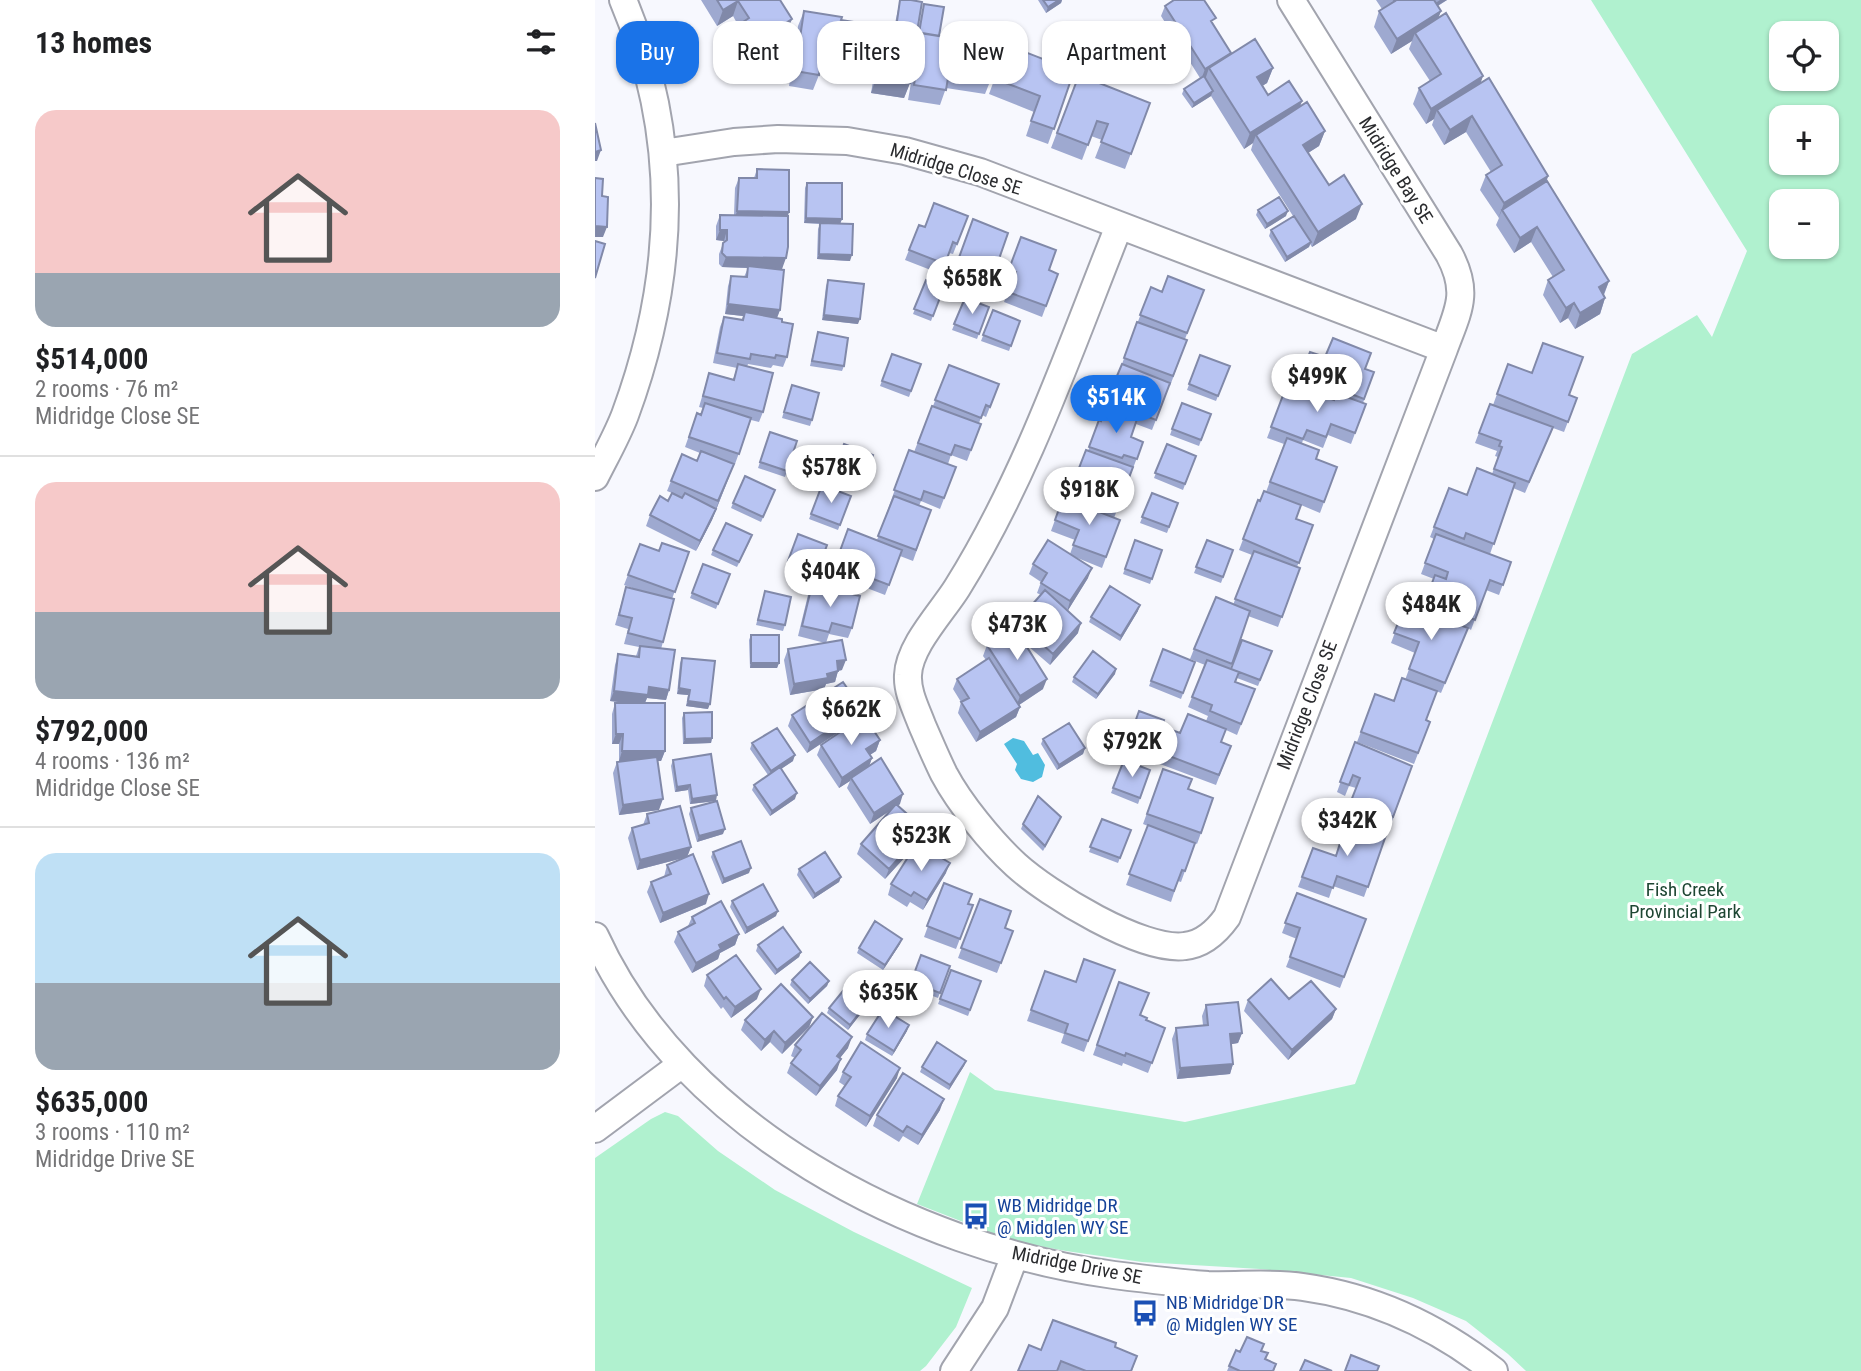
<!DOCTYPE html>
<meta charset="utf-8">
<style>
:root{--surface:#fff;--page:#f6f6f6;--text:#202124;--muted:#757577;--line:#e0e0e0;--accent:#1a73e8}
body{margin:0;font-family:"Roboto Condensed",sans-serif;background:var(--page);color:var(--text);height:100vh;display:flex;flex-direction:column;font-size:26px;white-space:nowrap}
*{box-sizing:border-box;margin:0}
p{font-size:23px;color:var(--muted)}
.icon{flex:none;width:38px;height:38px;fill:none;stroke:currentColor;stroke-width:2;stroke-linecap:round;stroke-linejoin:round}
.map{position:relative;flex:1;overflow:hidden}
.details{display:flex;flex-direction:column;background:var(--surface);width:595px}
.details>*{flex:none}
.banner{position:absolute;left:21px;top:21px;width:665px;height:63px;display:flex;gap:14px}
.buttons{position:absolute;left:1174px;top:21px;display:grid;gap:14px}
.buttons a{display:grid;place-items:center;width:70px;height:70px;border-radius:14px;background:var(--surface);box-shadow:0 2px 5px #0004;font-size:35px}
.price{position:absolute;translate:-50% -60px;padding:0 16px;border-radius:24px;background:#fff;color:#222;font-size:23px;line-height:46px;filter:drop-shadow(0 2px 4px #0008)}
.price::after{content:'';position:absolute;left:50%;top:42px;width:21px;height:16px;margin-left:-10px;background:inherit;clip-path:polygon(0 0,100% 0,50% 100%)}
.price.on{background:var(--accent);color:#fff}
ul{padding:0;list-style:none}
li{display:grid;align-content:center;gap:14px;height:371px;padding:0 35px}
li+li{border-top:2px solid var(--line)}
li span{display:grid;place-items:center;height:217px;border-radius:21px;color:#555}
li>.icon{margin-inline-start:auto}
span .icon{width:126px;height:126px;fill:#fffc;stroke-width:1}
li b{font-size:30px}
h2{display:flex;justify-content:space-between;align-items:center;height:84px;padding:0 35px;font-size:30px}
.tag{padding:0 24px;border-radius:21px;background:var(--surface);box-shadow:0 2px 5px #0004;font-size:24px;line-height:63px}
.tag.on{background:var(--accent);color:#fff}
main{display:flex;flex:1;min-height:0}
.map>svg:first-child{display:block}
.green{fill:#b0f1cf;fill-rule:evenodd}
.water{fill:#50bddf}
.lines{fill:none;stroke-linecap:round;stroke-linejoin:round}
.minor-casing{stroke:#a2a4ae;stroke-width:30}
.minor{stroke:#fff;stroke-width:26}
.wall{fill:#9ea9d0;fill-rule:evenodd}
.shaded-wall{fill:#8189a9}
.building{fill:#b8c4f2;stroke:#8189a9;stroke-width:2}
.labels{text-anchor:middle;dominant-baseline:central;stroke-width:6;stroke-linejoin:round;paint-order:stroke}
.street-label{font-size:19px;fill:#2a2b2e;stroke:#fff}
.park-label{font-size:19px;fill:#1e4633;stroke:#fff}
.transit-label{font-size:19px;fill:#164399;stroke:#fff;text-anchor:start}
</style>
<main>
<section class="details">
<h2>13 homes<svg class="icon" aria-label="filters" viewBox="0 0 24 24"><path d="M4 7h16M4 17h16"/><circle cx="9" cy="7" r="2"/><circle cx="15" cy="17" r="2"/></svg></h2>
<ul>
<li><span style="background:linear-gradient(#f6c9c9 75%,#9aa5b1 0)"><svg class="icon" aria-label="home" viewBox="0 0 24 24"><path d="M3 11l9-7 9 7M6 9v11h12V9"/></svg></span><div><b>$514,000</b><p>2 rooms · 76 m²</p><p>Midridge Close SE</p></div></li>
<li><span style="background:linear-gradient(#f6c9c9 60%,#9aa5b1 0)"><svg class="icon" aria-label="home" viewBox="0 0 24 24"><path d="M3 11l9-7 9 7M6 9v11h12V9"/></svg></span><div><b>$792,000</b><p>4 rooms · 136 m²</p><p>Midridge Close SE</p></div></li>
<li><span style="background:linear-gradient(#bfe0f5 60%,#9aa5b1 0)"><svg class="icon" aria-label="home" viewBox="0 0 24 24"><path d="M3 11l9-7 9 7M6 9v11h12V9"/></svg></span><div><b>$635,000</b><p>3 rooms · 110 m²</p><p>Midridge Drive SE</p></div></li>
</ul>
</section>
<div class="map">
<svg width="1266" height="1371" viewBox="0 0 1266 1371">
<rect width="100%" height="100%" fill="#f7f8fe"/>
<path class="green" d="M996,0H1266V1371H931L913,1354L871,1321L818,1298L756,1278L665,1269L547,1262L471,1251L417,1241L322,1204L375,1072L400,1090L590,1122L760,1084L1037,354L1102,315L1117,337L1152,251ZM1186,33H1232V79H1186ZM1186,117H1232V163H1186ZM1186,201H1232V247H1186Z
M70,1112L83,1116L123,1151L180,1190L259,1232L377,1288L361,1327L331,1366L325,1371H0V1158L56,1119Z"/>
<path class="water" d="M418,738L429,741L438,755L443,753L450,765L447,777L438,782L426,779L420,770L422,764L409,744Z"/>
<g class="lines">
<g class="minor-casing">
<path id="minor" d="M68,153L139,142L183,139L252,141L310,151L385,172L849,349
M524,226C475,348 432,476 362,588C347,612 314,646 313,675C312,692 321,709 327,725C334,741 341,758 349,774C365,804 396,842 421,865C453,894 547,952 590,946C609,944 622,931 632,917L849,349C863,311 875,293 854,254L696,0
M0,477C10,457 22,436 30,415C81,277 86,137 28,0
M0,936C87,1128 318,1248 519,1275C550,1279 582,1283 613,1285C645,1286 677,1282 708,1287C780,1297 843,1327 899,1371
M0,1129L87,1064
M359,1371L400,1308L420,1255"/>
</g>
<use href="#minor" class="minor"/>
</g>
<path class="wall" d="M106,0H185L191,34L140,67L127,47L133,32L143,25L138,16L122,26Z
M305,0L315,83L309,98L276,93L279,75L225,66L224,75L218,90L194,86L203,26L209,11L246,20L299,28Z
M443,0H467L466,3L451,13Z
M781,0H852L843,6L846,11L843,18L886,83L953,176L951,183L1014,281L1009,295L1010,298L1005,314L980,329L973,318L965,323L948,295L953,280L958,277L936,242L919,253L901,225L904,218L885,190L891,175L896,172L871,132L849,145L837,125L839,119L831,124L818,104L824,88L835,81L814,49L817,41L796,54L779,27L784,11L787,9Z
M329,4L344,36L396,79L390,94L351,88L345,105L313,100L322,49L325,39L322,38Z
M570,6L618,25L635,55L678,68L672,83L667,86L673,95L707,101L705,107L730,131L724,146L713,153L734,185L761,219L717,247L715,244L714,247L690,262L674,236L676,230L698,216L656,150L658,143L649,149L616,96L597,108L587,94L589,89L605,78L566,16Z
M412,45L479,71L453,144L431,136L439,112L394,94Z
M484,75L555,103L530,169L500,158L507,140L496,136L487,160L456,148Z
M162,169L194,212L193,216L187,269H178L185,310L182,318L187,322L192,357L188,367L178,365L176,368L153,364L152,367L168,412L164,422L156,420L140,464L134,462L135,475L117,520L101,551L51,526L55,515L73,501L77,493L72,491L76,481L102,461L105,453L90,447L102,413L106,415L108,408L104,407L114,373L138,379L142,368L118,363L125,327L129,317L147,320L148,316L130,314L133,286L136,276L149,277L153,268L127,267L124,264V254L129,241L121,240V226L125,215H139L140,188L144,178H159Z
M212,183L247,219L245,224L255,261L222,259L223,229L225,224L209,223L210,188Z
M663,210L691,216L670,229L661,215Z
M373,216L358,254L354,253L346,274L310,260L324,225L330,227Z
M378,219L404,259L412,262L398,300L354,284Z
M426,237L454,270L463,274L447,317L409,302L417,282L410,280Z
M233,280L263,324L227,320L231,286Z
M331,280L349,287L336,321L318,314Z
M556,287L567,292L609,290L590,339L592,340L575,386H574L557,430L541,424L536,437L548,442L519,518L525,520L507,568L480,557L493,578L473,610L483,633L455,665L433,646L437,636L424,625L428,615L446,595L442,593L446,582L434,574L438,564L475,554L480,540L456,531L468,498L492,507L496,499L476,492L491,450L493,451L504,420L506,421L525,413L527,407L513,401Z
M370,298L394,307L382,339L357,330Z
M398,310L425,321L414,351L386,341Z
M223,332L249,366L247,371L215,366Z
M715,352L779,372L768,403L771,404L756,444L733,435L728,448L708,440L707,443L721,459L742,467L725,513L706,505L701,519L718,525L702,567L705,568L683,627L653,616L635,669L677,651L663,686L642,678L641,682L660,689L642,735L631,730L626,742L636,746L621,785L557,761L569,727L585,733L611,721L613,716L593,707L610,665L595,659L599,649L638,605L657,555L644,550L663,500L665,501L671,492L689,444L672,438L690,390L711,398L739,400V399L703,386Z
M297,354L326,364L314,397L285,386Z
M605,355L635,366L621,401L592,390Z
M913,364L982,398L969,432L958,428L930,493L918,488L895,554L916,562L904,595L891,590L876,630L873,628L846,693L841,691L831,720L835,722L819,764L762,742L780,694L799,701L810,680L820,653L796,643L811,603L828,609L839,579L826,574L839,539L835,537L854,488L872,495L897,474L903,457L900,456L902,451L880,443L895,404L898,405ZM835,612L871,628L834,614Z
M354,365L404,384L391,417L387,415L384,423L386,424L372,461L356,455L353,464L361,467L345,509L326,501L324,506L336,510L318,561L305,556L290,595L264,585L260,594L233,584L253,529L282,540L314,450L319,452L337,406H338Z
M195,390L217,420L215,426L187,418Z
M616,414L604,446L575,435L577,429Z
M175,432L202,441L190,477L163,468Z
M249,444L278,455L266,488L237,477Z
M572,444L601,456L588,490L559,478Z
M180,490L166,522L136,508L138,503Z
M557,493L583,503L572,533L545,523Z
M256,496L243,530L214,519L216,514Z
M203,534L232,545L220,577L191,566Z
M540,540L567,550L555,584L528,574Z
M612,540L638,550L626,583L599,573Z
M155,541L142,567L116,555L118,550Z
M45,544L64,551L94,552L77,599L68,642L66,649L74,690L71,700L52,698L50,703L70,751L66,761H63L64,810L24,815L18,773L22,762L28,761H24V744H17V714L20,703H32L15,701L20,665L23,654L41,656L44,647L29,644L33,629L20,625L31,587L43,590L29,585Z
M135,574L121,609L95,598L97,593Z
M217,585L257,628L253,638L234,634L231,643L247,670L243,671L240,682L231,684L229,689L195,695L189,660L193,649L230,643L203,636L213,595Z
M170,591L190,625L188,631L161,625Z
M543,611L525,641L494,622L496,617Z
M156,635L184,663L182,668H155L154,640Z
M392,645L448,689L424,705L425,707L421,717L381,742L363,713L366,702L358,689L362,679L391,660L388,656Z
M568,649L600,662L586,699L554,686Z
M87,658L113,709L91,706L93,695L82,694L85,663Z
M521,669L520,674L501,699L477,682L479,677Z
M259,698L257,706L261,712L257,723L212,753L193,726L197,715Z
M544,711L569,720L556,756L531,747Z
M89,713L117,738L116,743L88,744L87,718Z
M448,739L490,748L488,754L462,770L446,744Z
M285,740L281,751L275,755L277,758L274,766L305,804L303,806L320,821L318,826L326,833L323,843L351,873L328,910L315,902L312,907L293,895L296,884L321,845L290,879L262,854L266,844L296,810L275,824L252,788L255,781L244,788L222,755L226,745Z
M760,742L817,766L795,827L752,812L761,788L754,786L750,796L742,792Z
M157,743L198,761L186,769L200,799L175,816L157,790L159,785L173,775L155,749Z
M78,760L121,801L95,804L93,790L80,792L76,766Z
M529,760L555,770L543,804L516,793Z
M568,769L593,789L606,833L602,844L600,843L586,882L583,881L576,902L531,885L553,826L548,824Z
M96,808L128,834L102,842L94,814Z
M52,814L96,847L92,857L111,904L65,923L52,892L56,882L69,877L72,865L92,857L42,870L33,838L37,828L48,825Z
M507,819L536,830L523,863L494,852Z
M464,822L448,851L426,829L428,824Z
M791,835L769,897L738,886L734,898L703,887L718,848L740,856Z
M118,852L154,873L127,884L116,857Z
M204,869L246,877L244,882L218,899L202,875Z
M349,883L373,904L378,905L361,949L329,937Z
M702,893L771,919L745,988L691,967L702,939L687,933Z
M385,899L410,928L418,931L402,973L363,958Z
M137,901L181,916L150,934L135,907Z
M97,917L144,934L140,945L125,953L123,959L97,973L79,942L83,932L93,926Z
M305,944L288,970L262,953L264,948Z
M163,945L206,952L204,957L180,975L161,951Z
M326,955L355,966L343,998L314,987Z
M356,970L386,981L373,1016L343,1004Z
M450,971L481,982L516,980L489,1052L466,1043L469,1034L432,1021Z
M112,975L162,999L136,1018L128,1007L126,1009L109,986Z
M197,980L234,981L232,986L213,1004L195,985Z
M524,982L545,1016L551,1020L570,1028L553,1073L528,1063L527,1066L498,1055Z
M694,999L741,1009L737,1019L693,1060L649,1011L653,1000Z
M273,1002L271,1007L253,1030L232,1013L234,1008Z
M611,1005L647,1033L643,1043L636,1044L638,1064L635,1074L582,1079L577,1039L581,1028L608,1025L607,1016Z
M218,1017L214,1027L187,1054L175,1042L166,1051L146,1030L150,1020Z
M312,1031L297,1056L270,1040L272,1034Z
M200,1045L253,1048L244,1059L242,1070L221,1096L192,1073L196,1063L200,1058L196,1056Z
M371,1061L369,1066L354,1090L325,1072L327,1067Z
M248,1072L302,1078L271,1127L240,1106L243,1096L250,1086L244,1082Z
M345,1110L323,1145L308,1136L304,1142L278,1126L282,1115Z
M520,1347L542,1356L537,1371H423L446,1350Z
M641,1350L645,1352L667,1351L671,1360L681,1364L679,1371H632Z"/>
<path class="shaded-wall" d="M464,0H467L466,3L451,13L453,7Z
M845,0H852L837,9L839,4Z
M143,1L138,16L122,26L128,10Z
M846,11L840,26L820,33L817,41L796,54L802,39Z
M197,19L191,34L140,67L145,52Z
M636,53L632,63L614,68L611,77L606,80L610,69Z
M678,68L672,83L656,93L662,77Z
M888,76L883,91L842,110L839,119L831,124L836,109Z
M281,78L315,83L309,98L276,93Z
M618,91L616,96L597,108L599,103Z
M707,101L701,116L661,135L658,143L649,149L655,133Z
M877,116L871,132L849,145L855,130Z
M730,131L724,146L702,160L708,145Z
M6,150L2,161H0V152Z
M953,176L948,191L907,210L903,219L909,203Z
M767,204L761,219L717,247L723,232Z
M142,211L194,212L190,222L139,221Z
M693,211L691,216L670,229L672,224Z
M211,218L247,219L245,224L209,223Z
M0,226L12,227L8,237H0Z
M942,227L936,242L919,253L925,238Z
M125,230H132L129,241L121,240Z
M716,242L714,247L690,262L692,257Z
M224,254L257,255L255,261L222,259Z
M131,257L191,258L187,269L127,267Z
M1014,281L1008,296L1004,287Z
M1010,298L1005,314L980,329L985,313Z
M979,303L973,318L965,323L971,308Z
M133,304L185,310L181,320L150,312L148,316L130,314Z
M229,315L265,319L263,324L227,320Z
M139,464L117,520L101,551L105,541L120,511Z
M497,568L493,578L472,612L475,601Z
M545,605L543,611L525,641L526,636Z
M486,623L483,633L455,665L458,654Z
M251,660L247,670L238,672L242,661Z
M156,663H184L182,668H155Z
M521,669L520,674L501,699L503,694Z
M243,671L240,682L231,684L229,689L195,695L199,684L232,674Z
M452,679L448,689L421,707L425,696Z
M54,687L74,690L71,700L52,698L49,705L15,701L19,691Z
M84,688L95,690L93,695L82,694Z
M93,701L115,704L113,709L91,706Z
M425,707L421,717L381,742L385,732Z
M261,712L257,723L212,753L215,743Z
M21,734H28L24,744H17Z
M117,738L116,743L88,744L90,739Z
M285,740L281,751L267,760L271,749Z
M490,748L488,754L462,770L464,765Z
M27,751H70L66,761H24Z
M200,755L198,761L174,777L176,771Z
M277,758L273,769L256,778L255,781L244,788L247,778Z
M95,785L93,790L80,792L82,787Z
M202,793L200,799L175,816L177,811Z
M308,794L305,804L275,824L279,813Z
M122,795L121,801L95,804L97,799Z
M68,799L64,810L24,815L28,805Z
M130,829L128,834L102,842L104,836Z
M326,833L322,844L290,879L294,869Z
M96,847L92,857L42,870L45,860Z
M355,863L351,873L328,910L332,900Z
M156,868L154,873L127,884L129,879Z
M246,877L244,882L218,899L220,894Z
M114,894L111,904L65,923L68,913Z
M183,911L181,916L150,934L152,928Z
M144,934L140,945L125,953L123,959L97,973L101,963L124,945Z
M307,939L305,944L288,970L290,965Z
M206,952L204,957L180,975L182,970Z
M234,981L232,986L213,1004L215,999Z
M166,989L162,999L136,1018L140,1007Z
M273,1002L271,1007L253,1030L255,1025Z
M741,1009L737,1019L693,1060L697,1050Z
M218,1017L214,1027L187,1054L190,1043Z
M314,1025L312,1031L297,1056L299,1051Z
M179,1031L175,1042L166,1051L170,1040Z
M647,1033L643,1043L632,1045L635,1034Z
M257,1037L253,1048L238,1067L242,1056Z
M246,1059L242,1070L221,1096L225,1086Z
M371,1061L369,1066L354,1090L355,1085Z
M638,1064L635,1074L582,1079L585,1068Z
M305,1068L302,1078L271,1127L275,1116Z
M349,1099L345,1110L323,1145L327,1135Z"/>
<path class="building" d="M122,0H185L197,19L145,52L133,32L154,18L143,1L128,10Z
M305,0H316L327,2L322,32L301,28Z
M448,0H464L453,7Z
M579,0H609L621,18L616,21L636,53L610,69L570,6Z
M799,0H839L846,11L802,39L784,11L800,1Z
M329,4L349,7L344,36L324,33Z
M209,11L247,17L246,20L323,32L315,83L281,78L284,59L228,50L224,75L200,71Z
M851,13L888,76L836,109L824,88L846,74L820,33Z
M327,33L364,39V36L402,42L396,79L354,72L351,90L319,85Z
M660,39L678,68L662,77L673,95L694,81L707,101L655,133L614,68Z
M412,45L479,71L459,129L436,121L445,96L400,79Z
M484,75L555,103L536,154L506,142L513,124L502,121L493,145L462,133Z
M609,76L618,91L599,103L589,89Z
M894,78L953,176L909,203L891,175L907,165L877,116L855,130L842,110Z
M712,102L730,131L708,145L734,185L749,175L767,204L723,232L661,135Z
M0,123L6,150L0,152Z
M162,169L194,170V212L142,211L144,178H162Z
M0,178L8,179L7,196L13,197L12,227L0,226Z
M952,181L1014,281L1004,287L1010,298L985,313L979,303L971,308L953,280L969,270L942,227L925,238L907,210Z
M212,183H247V219L211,218Z
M684,197L693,211L672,224L663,210Z
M339,203L373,216L362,244L358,242L350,264L314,250L324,225L330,227Z
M125,215L193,216V247L191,258L131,257L127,253L128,243L132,240V230H125Z
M699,216L716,242L692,257L676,230Z
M378,219L413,233L404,259L412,262L402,290L358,274Z
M225,223L258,224L257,255L224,254Z
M426,237L461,250L454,270L463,274L451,306L413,292L421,272L414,269Z
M0,241L10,244L0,278Z
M153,266L189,270L185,310L133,304L136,276L152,277Z
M573,276L609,290L592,333L545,315L556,287L567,292Z
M233,280L269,284L265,319L229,315Z
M331,280L349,287L338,316L319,309Z
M370,298L394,307L384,334L359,324Z
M398,310L425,321L416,346L388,335Z
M150,312L187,319V322L198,324L192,357L181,355L180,358L156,354L155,359L122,353L129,317L148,320Z
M542,322L592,340L578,376L529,358Z
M223,332L253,338L249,366L217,361Z
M738,338L776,353L770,369L779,372L769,399L706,375L715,352L730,357Z
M948,343L988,357L974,395L982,398L973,422L902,394L913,364L937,373Z
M297,354L326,364L316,391L287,381Z
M605,355L635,366L623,396L594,384Z
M143,364L178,373L168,412L108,396L114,373L139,380Z
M527,364L575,383L561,420L527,407L531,396L516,390Z
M354,365L404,384L395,407L391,405L386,418L340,400Z
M197,385L224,393L217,420L189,412Z
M690,390L711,398L713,391L739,400L741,393L771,404L760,433L736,424L731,437L712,430L708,439L676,427Z
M110,403L156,418L144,454L94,437L102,413L106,415Z
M587,403L616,414L606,440L577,429Z
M895,404L958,427L934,482L899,469L907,447L904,446L906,441L884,433Z
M337,406L386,424L376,450L360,445L356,455L323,443Z
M511,408L542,419L536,437L548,442L542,459L529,455L527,458L494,447L504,420L506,421Z
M175,432L202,441L192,471L165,462Z
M692,438L724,450L721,459L742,467L729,502L675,482Z
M249,444L278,455L267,483L239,472Z
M572,444L601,456L590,484L560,473Z
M314,450L361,467L349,498L329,491L326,500L299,490Z
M491,450L538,467L523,507L496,497L499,488L479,481Z
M106,451L139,464L123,501L76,481L87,454L102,461Z
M882,468L920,483L899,544L871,533L869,539L839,527L854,488L872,495Z
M150,476L180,490L168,517L138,503Z
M227,485L256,496L245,525L216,514Z
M669,491L706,505L701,519L718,525L704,563L648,539L663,500L665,501Z
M77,493L87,498L90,493L121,509L105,541L55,515L65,496L73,501Z
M557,493L583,503L574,527L547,517Z
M299,496L336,510L321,550L283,536Z
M468,498L525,520L511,557L478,545L484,530L460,520Z
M131,523L157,535L144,562L118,550Z
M253,529L307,550L294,585L268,575L264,584L237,573Z
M203,534L232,545L222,572L193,561Z
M841,534L916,562L908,585L895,580L880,620L831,599L840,575L851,579L853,572L830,563Z
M453,540L497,568L475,601L446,583L452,573L438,564Z
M540,540L567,550L557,579L530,569Z
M612,540L638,550L628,577L601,567Z
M67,543L94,552L80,592L33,575L45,544L64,551Z
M659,551L705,568L687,617L640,599Z
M108,564L135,574L123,604L97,593Z
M217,585L265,596L257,628L237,623L234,632L207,626Z
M515,586L545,605L526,636L496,617Z
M31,587L79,599L68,642L33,633L37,618L24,615Z
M450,590L486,623L458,654L437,635L443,628L428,615Z
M170,591L196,597L190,625L163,620Z
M621,597L655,611L637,664L599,649Z
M811,603L835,612L834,614L873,628L850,683L814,669L824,642L799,633Z
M420,628L452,679L425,696L392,645Z
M156,635H184V663H156Z
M247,640L251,660L242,661L243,671L232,674L233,678L199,684L193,649Z
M647,640L677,651L665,680L636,669Z
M45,646L80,650L74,690L54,687L53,695L19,691L23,654L44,657Z
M568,649L600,662L588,693L556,681Z
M498,651L521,669L503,694L479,677Z
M87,658L120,661L115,704L93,701L95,690L84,688Z
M394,658L425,707L385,732L366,702L374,698L362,679Z
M612,660L644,672L640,682L660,689L646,724L615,711L617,705L597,697Z
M807,678L842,691L831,720L835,722L823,753L766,732L780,694L799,701Z
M248,682L259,698L254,702L261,712L215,743L197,715Z
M20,703H70V751H27L28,734H21Z
M544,711L569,720L558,750L533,742Z
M117,712V738L90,739L89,713Z
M593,714L631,729L626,742L636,746L624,775L561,751L569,727L585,733Z
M269,716L285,740L271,749L277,758L247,778L226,745Z
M474,723L490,748L464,765L448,739Z
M182,728L200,755L176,771L157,743Z
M760,742L817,766L798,817L756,801L765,778L758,775L754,785L745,782Z
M116,754L122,795L97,799L95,785L82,787L78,760Z
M62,757L68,799L28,805L22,762Z
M286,758L308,794L279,813L256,778Z
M529,760L555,770L545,798L518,788Z
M185,767L202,793L177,811L159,785Z
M568,769L597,779L593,789L618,798L606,833L552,814Z
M443,796L466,817L450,846L428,824Z
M122,801L130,829L104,836L96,808Z
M301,804L320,821L316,824L326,833L294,869L266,844Z
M85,806L96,847L45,860L37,828L54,823L52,814Z
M507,819L536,830L525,858L495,847Z
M752,821L791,835L773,887L742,876L738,888L707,877L718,848L741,856Z
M553,825L600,843L590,871L587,870L579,891L534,874Z
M146,841L156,868L129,879L118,852Z
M322,843L355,863L332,900L319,892L316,896L296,884Z
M230,852L246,877L220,894L204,869Z
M98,854L114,894L68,913L56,882L76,874L72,865Z
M349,883L377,894L373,904L378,905L365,939L332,926Z
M168,884L183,911L152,928L137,901Z
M702,893L771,919L749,977L695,957L705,928L690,923Z
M385,899L416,911L410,928L418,931L406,963L366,948Z
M126,901L144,934L124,945L126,949L101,963L83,932L100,923L97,917Z
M280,921L307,939L290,965L264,948Z
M188,927L206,952L182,970L163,945Z
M141,955L166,989L140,1007L131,997L129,999L112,975Z
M326,955L355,966L345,993L316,982Z
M489,959L520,970L493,1041L470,1033L473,1024L436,1010L450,971L481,982Z
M215,962L234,981L215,999L197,980Z
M356,970L386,981L375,1010L345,999Z
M676,979L694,999L716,981L741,1009L697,1050L653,1000Z
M524,982L554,993L545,1015L552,1018L551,1020L570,1028L557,1063L531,1053L530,1056L502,1045Z
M186,984L218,1017L190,1043L179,1031L170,1040L150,1020Z
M252,986L273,1002L255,1025L234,1008Z
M643,1002L647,1033L635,1034L638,1064L585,1068L581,1028L613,1025L611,1005Z
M288,1009L314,1025L299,1051L272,1034Z
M227,1013L257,1037L242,1056L246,1059L225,1086L196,1063L206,1050L200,1045Z
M266,1042L305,1068L275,1116L243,1096L256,1077L248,1072Z
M342,1042L371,1061L355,1085L327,1067Z
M308,1073L349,1099L327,1135L312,1126L308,1132L282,1115Z
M458,1320L521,1343L520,1347L542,1356L536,1371H491L466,1361L462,1371H423L434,1345L446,1350Z
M652,1337L669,1344L666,1351L673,1353L670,1359L681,1364L678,1371H645L634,1366L641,1350L645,1352Z
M756,1355L784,1366L782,1371H750Z
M710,1360L737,1371H705Z"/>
<defs>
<g id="bus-bare" transform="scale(2.1)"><path d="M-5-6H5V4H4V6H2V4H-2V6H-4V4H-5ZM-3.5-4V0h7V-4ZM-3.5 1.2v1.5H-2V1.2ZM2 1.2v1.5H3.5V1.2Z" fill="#1a4fb4" stroke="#fff" stroke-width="2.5" paint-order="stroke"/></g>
</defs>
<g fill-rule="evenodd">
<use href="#bus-bare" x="381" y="1216"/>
<use href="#bus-bare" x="550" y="1313"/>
</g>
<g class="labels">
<g class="street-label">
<text transform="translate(361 169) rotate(17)">Midridge Close SE</text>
<text transform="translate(801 170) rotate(58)">Midridge Bay SE</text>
<text transform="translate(712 705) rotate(-69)">Midridge Close SE</text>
<text transform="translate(482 1265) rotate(11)">Midridge Drive SE</text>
</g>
<g class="park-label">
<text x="1090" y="889">Fish Creek<tspan x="1090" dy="22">Provincial Park</tspan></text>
</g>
<g class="transit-label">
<text x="402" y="1205">WB Midridge DR<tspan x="402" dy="22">@ Midglen WY SE</tspan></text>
<text x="571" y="1302">NB Midridge DR<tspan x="571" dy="22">@ Midglen WY SE</tspan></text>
</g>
</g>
</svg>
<div class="buttons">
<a><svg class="icon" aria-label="locate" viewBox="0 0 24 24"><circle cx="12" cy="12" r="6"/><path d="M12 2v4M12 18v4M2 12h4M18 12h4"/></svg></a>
<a>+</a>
<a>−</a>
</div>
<b class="price" style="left:377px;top:316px">$658K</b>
<b class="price" style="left:722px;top:414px">$499K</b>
<b class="price on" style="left:521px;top:435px">$514K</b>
<b class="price" style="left:236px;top:505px">$578K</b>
<b class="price" style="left:494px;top:527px">$918K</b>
<b class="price" style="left:235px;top:609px">$404K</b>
<b class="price" style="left:836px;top:642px">$484K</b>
<b class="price" style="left:422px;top:662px">$473K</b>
<b class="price" style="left:256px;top:747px">$662K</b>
<b class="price" style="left:537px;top:779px">$792K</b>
<b class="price" style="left:752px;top:858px">$342K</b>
<b class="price" style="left:326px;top:873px">$523K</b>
<b class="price" style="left:293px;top:1030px">$635K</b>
<div class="banner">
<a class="tag on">Buy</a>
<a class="tag">Rent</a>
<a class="tag">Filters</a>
<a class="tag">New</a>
<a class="tag">Apartment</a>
</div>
</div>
</main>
